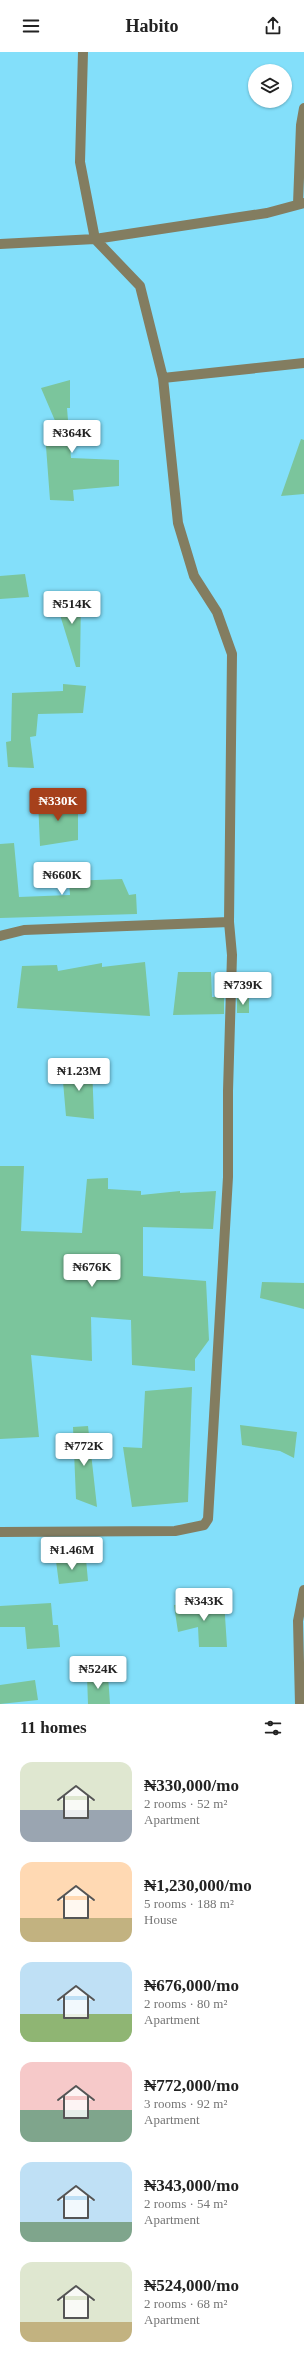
<!DOCTYPE html>
<meta charset="utf-8">
<style>
:root{--surface:#fff;--page:#f2f2f2;--text:#222;--muted:#767676;--accent:#a6401b}
body{margin:0;font-family:Georgia,serif;background:var(--page);color:var(--text);height:100vh;display:flex;flex-direction:column;font-size:15px;white-space:nowrap}
*{box-sizing:border-box;margin:0}
p{font-size:13px;color:var(--muted)}
.icon{flex:none;width:22px;height:22px;fill:none;stroke:currentColor;stroke-width:2;stroke-linecap:round;stroke-linejoin:round}
.map{position:relative;height:1652px;overflow:hidden}
.drawer{display:flex;flex-direction:column;background:var(--surface);flex:1}
.drawer>*{flex:none}
.buttons{position:absolute;left:248px;top:12px;display:grid;gap:8px}
.buttons a{display:grid;place-items:center;width:44px;height:44px;border-radius:50%;background:var(--surface);box-shadow:0 1px 3px #0004;font-size:20px}
.price{position:absolute;translate:-50% -34px;padding:0 9px;border-radius:4px;background:#fff;color:#222;font-size:13px;line-height:26px;filter:drop-shadow(0 1px 2px #0008)}
.price::after{content:'';position:absolute;left:50%;top:24px;width:12px;height:9px;margin-left:-6px;background:inherit;clip-path:polygon(0 0,100% 0,50% 100%)}
.price.selected{background:var(--accent);color:#fff}
ul{padding:0;list-style:none}
li{display:flex;align-items:center;gap:12px;height:100px;padding:0 20px}
li span{display:grid;place-items:center;flex:none;width:112px;height:80px;border-radius:12px;color:#555}
li>.icon{margin-inline-start:auto}
span .icon{width:48px;height:48px;fill:#fffc;stroke-width:1}
li b{font-size:17px}
h2{display:flex;justify-content:space-between;align-items:center;height:48px;padding:0 20px;font-size:17px}
header{display:flex;justify-content:space-between;align-items:center;height:52px;padding:0 20px;background:var(--surface);font-size:18px;font-weight:600}
.map>svg:first-child{display:block}
.building{fill:#7bc59c}
.lines{fill:none;stroke-linecap:round;stroke-linejoin:round}
.minor{stroke:#837d60;stroke-width:10}
</style>
<header><svg class="icon" aria-label="menu" viewBox="0 0 24 24"><path d="M4 6h16M4 12h16M4 18h16"/></svg>Habito<svg class="icon" aria-label="share" viewBox="0 0 24 24"><path d="M12 15V3M7 8l5-5 5 5M5 13v7h14v-7"/></svg></header>
<div class="map">
<svg width="304" height="1652" viewBox="0 0 304 1652">
<rect width="100%" height="100%" fill="#83dffa"/>
<path class="building" d="M70,328V356H67L71,406L119,408V434L73,438L74,449L50,448L45,381L59,378L41,336Z
M301,387L304,388V442L281,444Z
M25,522L29,545L0,547V524Z
M81,545L80,615H76L61,566L60,546Z
M63,632L86,634L83,661L38,662L36,684L30,685L34,716L8,715L6,690L11,689L12,641L63,639Z
M38,748L78,749V788L40,794Z
M14,791L19,845L70,843L69,829L122,827L129,843L136,842L137,862L0,866V792Z
M145,910L150,964L17,956L22,914L57,913L58,919L102,911V915Z
M178,920H211L212,945H224V962L173,963Z
M237,946H249V961H237Z
M92,1013L94,1067L66,1064L62,1018Z
M0,1114H24L21,1179L82,1181L87,1127L108,1126V1137L141,1139V1143L180,1139V1141L216,1139L213,1177L143,1175V1224L206,1229L209,1288L195,1307V1319L132,1313L131,1268L91,1265L92,1309L31,1303L39,1385L0,1387Z
M262,1230L304,1231V1257L260,1246Z
M192,1335L188,1450L132,1455L123,1395L142,1396L145,1339Z
M240,1373L297,1380L294,1406L280,1399L242,1393Z
M88,1374L97,1455L76,1447L73,1375Z
M86,1507L88,1529L59,1532L56,1509Z
M224,1548L227,1595H199L198,1575L178,1580L174,1553Z
M51,1551L53,1573H58L60,1595L27,1597L25,1575H0V1554Z
M108,1623L110,1652H88L87,1624Z
M35,1628L38,1648L0,1652V1633Z"/>
<g class="lines">
<path class="minor" d="M298,152L301,73L304,56
M0,192L95,187L267,161L304,151
M163,326L304,311
M0,884L24,878L229,870
M0,1480L175,1479L204,1473L208,1467L228,1125V1039L232,903L229,870L232,602L217,560L194,524L178,471L163,326L140,234L95,187L80,110L83,0
M300,1652L298,1569L304,1538"/>
</g>
</svg>
<div class="buttons">
<a><svg class="icon" aria-label="layers" viewBox="0 0 24 24"><path d="M12 4l9 5-9 5-9-5zM3 14l9 5 9-5"/></svg></a>
</div>
<b class="price" style="left:72px;top:402px">₦364K</b>
<b class="price" style="left:72px;top:573px">₦514K</b>
<b class="price selected" style="left:58px;top:770px">₦330K</b>
<b class="price" style="left:62px;top:844px">₦660K</b>
<b class="price" style="left:243px;top:954px">₦739K</b>
<b class="price" style="left:79px;top:1040px">₦1.23M</b>
<b class="price" style="left:92px;top:1236px">₦676K</b>
<b class="price" style="left:84px;top:1415px">₦772K</b>
<b class="price" style="left:72px;top:1519px">₦1.46M</b>
<b class="price" style="left:204px;top:1570px">₦343K</b>
<b class="price" style="left:98px;top:1638px">₦524K</b>
</div>
<section class="drawer">
<h2>11 homes<svg class="icon" aria-label="filters" viewBox="0 0 24 24"><path d="M4 7h16M4 17h16"/><circle cx="9" cy="7" r="2"/><circle cx="15" cy="17" r="2"/></svg></h2>
<ul>
<li><span style="background:linear-gradient(#dfe7d0 60%,#9aa5b1 0)"><svg class="icon" aria-label="home" viewBox="0 0 24 24"><path d="M3 11l9-7 9 7M6 9v11h12V9"/></svg></span><div><b>₦330,000/mo</b><p>2 rooms · 52 m²</p><p>Apartment</p></div></li>
<li><span style="background:linear-gradient(#ffd9b3 70%,#c2b280 0)"><svg class="icon" aria-label="home" viewBox="0 0 24 24"><path d="M3 11l9-7 9 7M6 9v11h12V9"/></svg></span><div><b>₦1,230,000/mo</b><p>5 rooms · 188 m²</p><p>House</p></div></li>
<li><span style="background:linear-gradient(#bfe0f5 65%,#8fb573 0)"><svg class="icon" aria-label="home" viewBox="0 0 24 24"><path d="M3 11l9-7 9 7M6 9v11h12V9"/></svg></span><div><b>₦676,000/mo</b><p>2 rooms · 80 m²</p><p>Apartment</p></div></li>
<li><span style="background:linear-gradient(#f6c9c9 60%,#7fa58c 0)"><svg class="icon" aria-label="home" viewBox="0 0 24 24"><path d="M3 11l9-7 9 7M6 9v11h12V9"/></svg></span><div><b>₦772,000/mo</b><p>3 rooms · 92 m²</p><p>Apartment</p></div></li>
<li><span style="background:linear-gradient(#bfe0f5 75%,#7fa58c 0)"><svg class="icon" aria-label="home" viewBox="0 0 24 24"><path d="M3 11l9-7 9 7M6 9v11h12V9"/></svg></span><div><b>₦343,000/mo</b><p>2 rooms · 54 m²</p><p>Apartment</p></div></li>
<li><span style="background:linear-gradient(#dfe7d0 75%,#c2b280 0)"><svg class="icon" aria-label="home" viewBox="0 0 24 24"><path d="M3 11l9-7 9 7M6 9v11h12V9"/></svg></span><div><b>₦524,000/mo</b><p>2 rooms · 68 m²</p><p>Apartment</p></div></li>
</ul>
</section>
